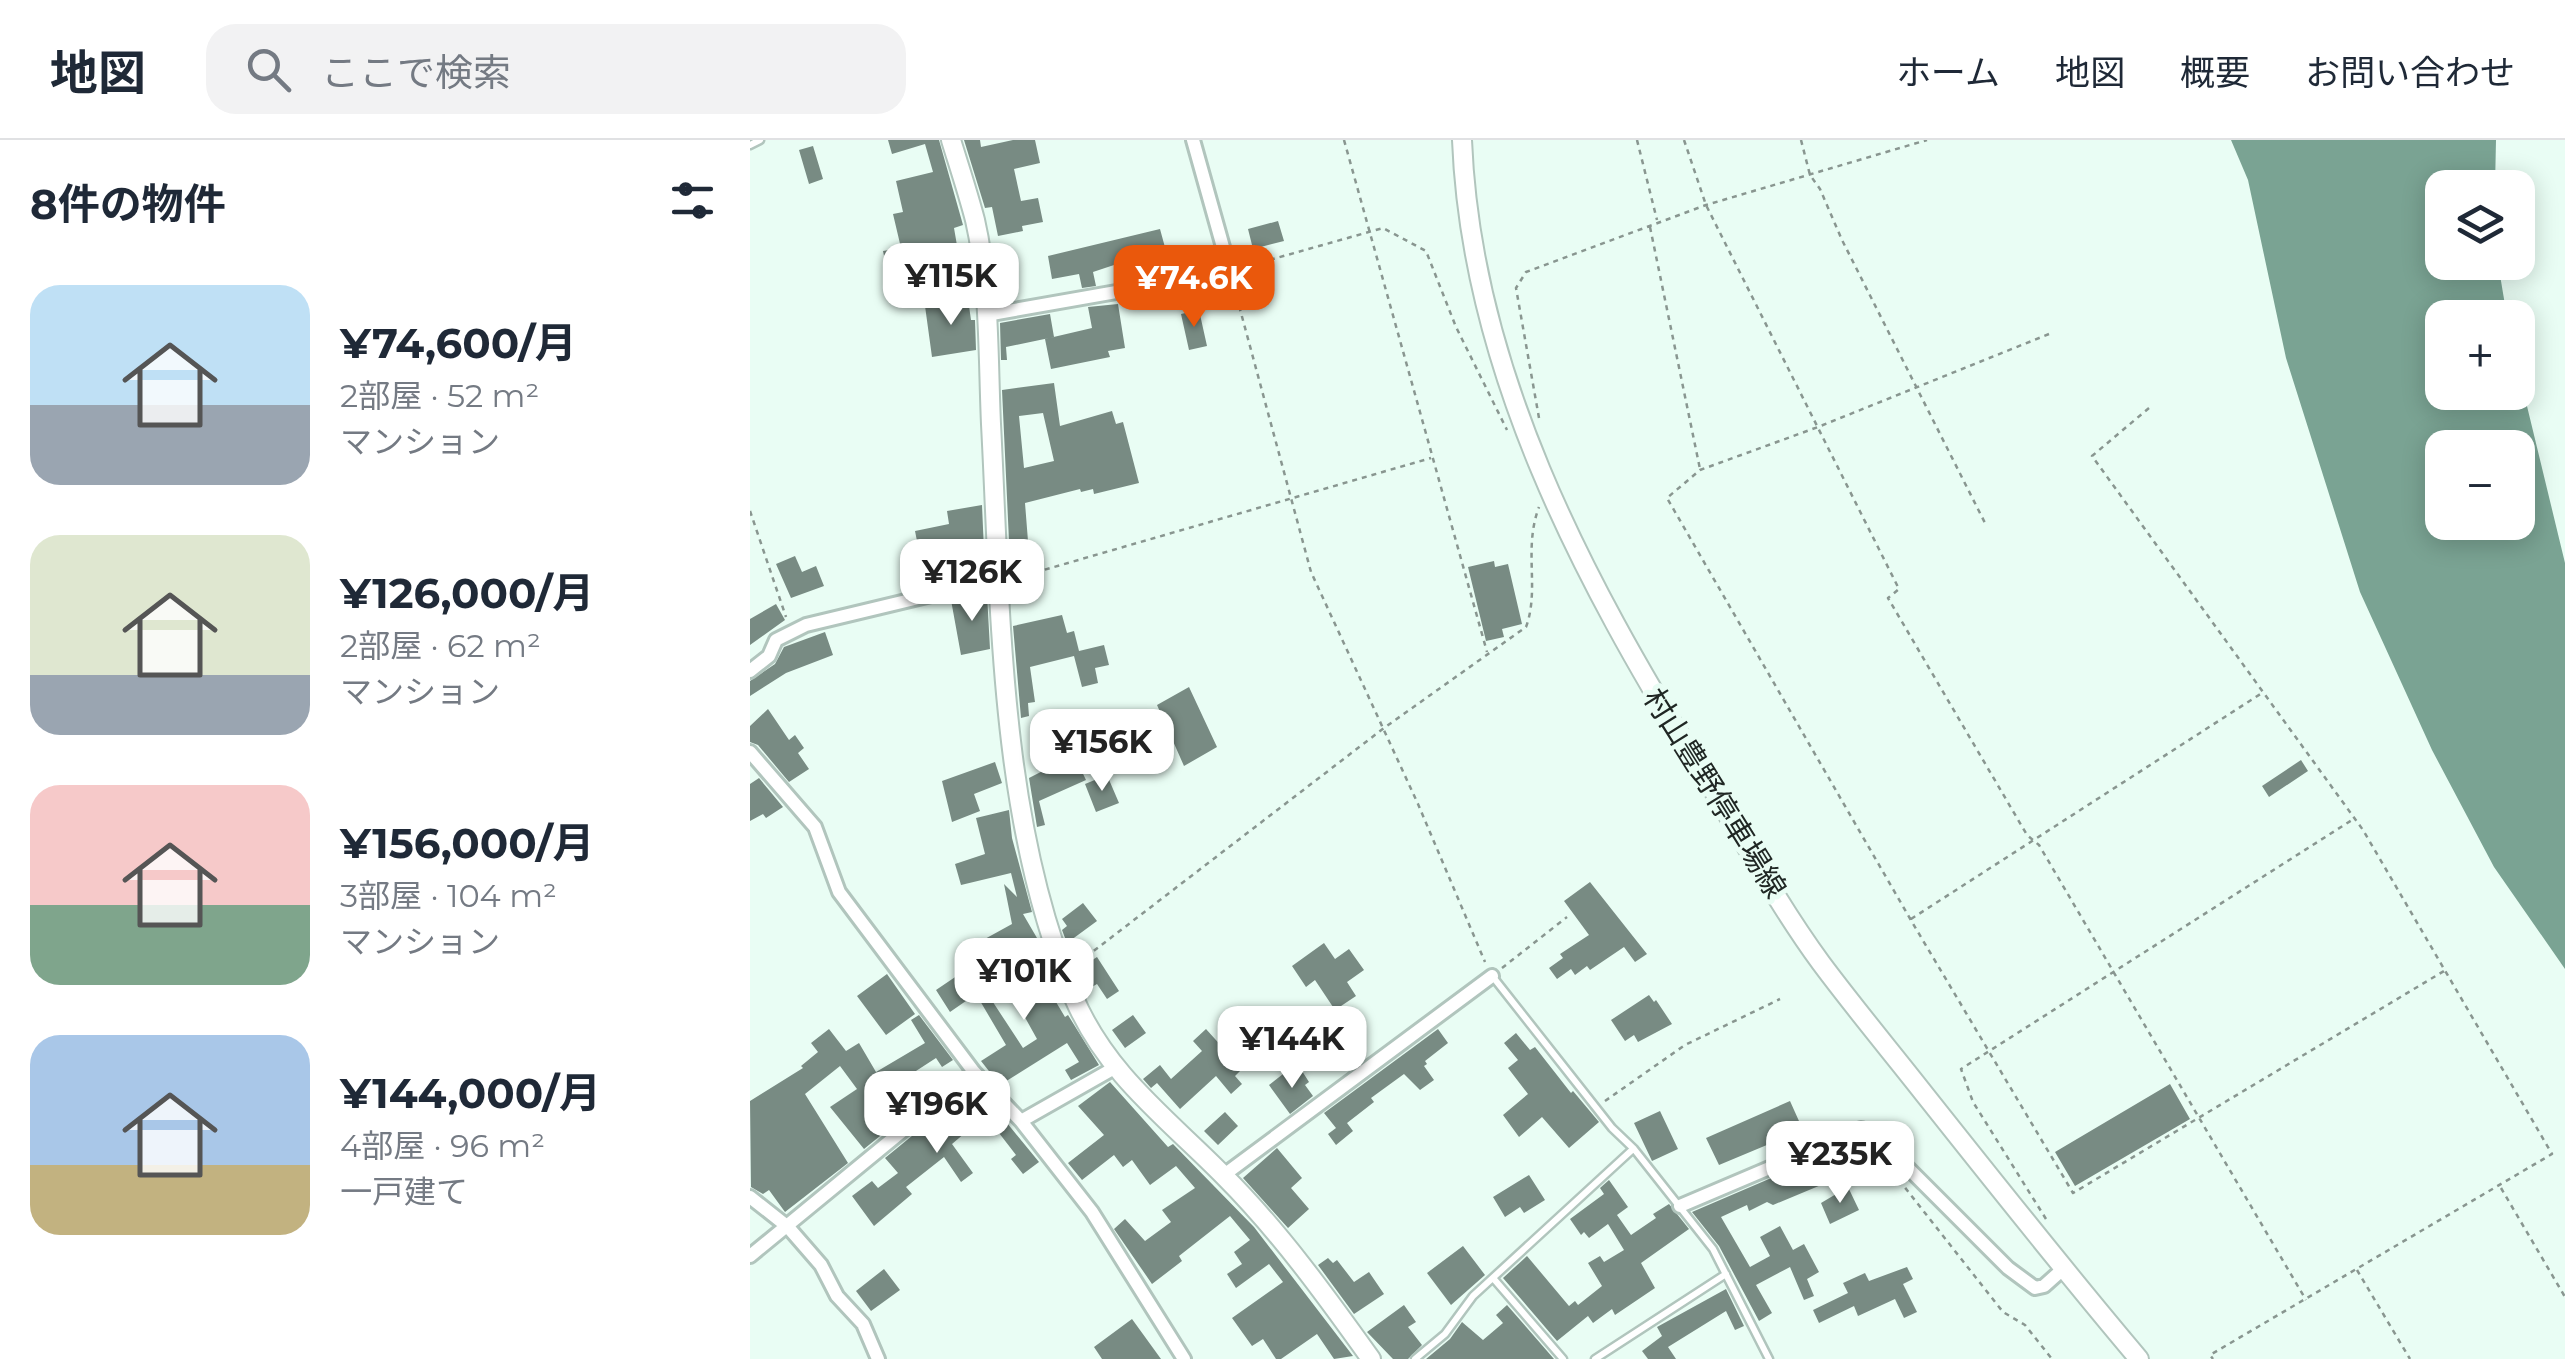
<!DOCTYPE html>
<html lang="ja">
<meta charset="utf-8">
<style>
:root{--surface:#fff;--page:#f2f2f3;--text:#1f2937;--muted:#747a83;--line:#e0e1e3;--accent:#ea580c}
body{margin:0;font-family:Montserrat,"Noto Sans JP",sans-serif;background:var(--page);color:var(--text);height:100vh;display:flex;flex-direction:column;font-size:38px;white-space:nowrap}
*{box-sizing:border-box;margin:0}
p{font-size:32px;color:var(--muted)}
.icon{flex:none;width:55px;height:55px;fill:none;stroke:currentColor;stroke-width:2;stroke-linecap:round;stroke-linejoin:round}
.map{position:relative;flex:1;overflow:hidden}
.sheet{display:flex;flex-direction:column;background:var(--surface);width:750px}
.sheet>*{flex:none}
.fabs{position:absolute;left:1675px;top:30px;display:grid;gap:20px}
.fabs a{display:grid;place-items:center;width:110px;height:110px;border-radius:20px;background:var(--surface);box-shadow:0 5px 25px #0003;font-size:50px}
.price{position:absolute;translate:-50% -85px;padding:0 22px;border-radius:20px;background:#fff;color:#222;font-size:32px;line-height:65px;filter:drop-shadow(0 2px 5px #0008)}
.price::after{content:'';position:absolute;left:50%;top:60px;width:30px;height:22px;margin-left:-15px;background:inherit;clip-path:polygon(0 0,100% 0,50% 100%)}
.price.active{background:var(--accent);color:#fff}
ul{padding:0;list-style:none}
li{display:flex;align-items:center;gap:30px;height:250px;padding:0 30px}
li span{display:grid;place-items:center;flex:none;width:280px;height:200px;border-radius:30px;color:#555}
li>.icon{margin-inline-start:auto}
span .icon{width:120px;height:120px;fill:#fffc;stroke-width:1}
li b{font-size:42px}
h2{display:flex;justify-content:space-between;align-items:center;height:120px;padding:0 30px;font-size:42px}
header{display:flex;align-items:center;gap:60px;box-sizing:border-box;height:140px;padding:0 50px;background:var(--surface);border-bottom:2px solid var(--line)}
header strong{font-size:48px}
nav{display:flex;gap:55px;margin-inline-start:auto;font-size:35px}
.search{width:700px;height:90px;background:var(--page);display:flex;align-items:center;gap:25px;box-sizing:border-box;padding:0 35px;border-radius:30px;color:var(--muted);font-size:38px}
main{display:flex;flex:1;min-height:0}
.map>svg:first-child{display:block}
.water{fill:#7aa393;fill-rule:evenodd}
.building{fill:#788b83;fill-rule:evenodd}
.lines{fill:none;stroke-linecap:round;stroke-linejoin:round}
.lane-casing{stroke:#b1c5bd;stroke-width:11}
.street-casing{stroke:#b1c5bd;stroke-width:18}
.secondary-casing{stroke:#b1c5bd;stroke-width:22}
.path{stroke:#899690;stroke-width:2.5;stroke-dasharray:5 5;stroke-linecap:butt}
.lane{stroke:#fff;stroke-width:6}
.street{stroke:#fff;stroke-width:12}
.secondary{stroke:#fff;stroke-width:18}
.labels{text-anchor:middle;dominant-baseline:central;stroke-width:10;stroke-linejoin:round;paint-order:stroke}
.street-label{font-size:30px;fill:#202724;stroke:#e9fdf4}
</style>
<header>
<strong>地図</strong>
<div class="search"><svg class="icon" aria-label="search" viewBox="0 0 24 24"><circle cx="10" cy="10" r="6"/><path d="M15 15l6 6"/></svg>ここで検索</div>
<nav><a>ホーム</a><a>地図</a><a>概要</a><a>お問い合わせ</a></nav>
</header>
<main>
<section class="sheet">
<h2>8件の物件<svg class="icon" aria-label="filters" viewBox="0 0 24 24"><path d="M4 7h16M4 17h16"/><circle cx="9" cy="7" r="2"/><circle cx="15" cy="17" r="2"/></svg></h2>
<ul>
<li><span style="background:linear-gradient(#bfe0f5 60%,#9aa5b1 0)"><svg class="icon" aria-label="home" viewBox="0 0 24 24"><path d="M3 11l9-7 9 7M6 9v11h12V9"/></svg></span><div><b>¥74,600/月</b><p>2部屋 · 52 m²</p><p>マンション</p></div></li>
<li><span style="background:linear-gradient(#dfe7d0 70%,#9aa5b1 0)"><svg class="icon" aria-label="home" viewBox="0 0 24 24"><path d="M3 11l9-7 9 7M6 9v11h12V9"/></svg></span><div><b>¥126,000/月</b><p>2部屋 · 62 m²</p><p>マンション</p></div></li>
<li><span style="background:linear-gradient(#f6c9c9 60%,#7fa58c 0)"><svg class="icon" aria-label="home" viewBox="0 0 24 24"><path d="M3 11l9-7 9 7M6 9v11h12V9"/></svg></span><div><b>¥156,000/月</b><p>3部屋 · 104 m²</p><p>マンション</p></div></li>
<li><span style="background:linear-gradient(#a9c7e8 65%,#c2b280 0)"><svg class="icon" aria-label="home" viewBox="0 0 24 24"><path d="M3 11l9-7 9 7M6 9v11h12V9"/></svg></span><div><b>¥144,000/月</b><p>4部屋 · 96 m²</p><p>一戸建て</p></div></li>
</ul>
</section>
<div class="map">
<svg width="1815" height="1219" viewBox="0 0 1815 1219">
<rect width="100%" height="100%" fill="#e9fdf4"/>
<path class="water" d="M1481,0H1746L1745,47L1692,48V122L1748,123L1757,177L1692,178V252H1768V229L1815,423V829L1744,727L1682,610L1610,452L1536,218L1498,40ZM1692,308H1768V382H1692Z"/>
<path class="building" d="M138,0H189L213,85L204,88L209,117L219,116L222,140L211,141L208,122L171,129L170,123L137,130L133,111L151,108L143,74L153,72L146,41L183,32L175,4L142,14Z
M214,0H230L231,7L263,0H285L290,23L264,29L271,61L288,58L293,82L272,86L273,91L248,96L242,67L235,68Z
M63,6L73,39L59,44L49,10Z
M528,81L534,101L503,109L498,89Z
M410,89L419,122L395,129L391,116L343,132L346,146L332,148L329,134L302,139L298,116Z
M218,159L221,180H225L226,210L182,217L175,166Z
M368,164L375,208L358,211L360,217L301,229L295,199L342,188L338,167Z
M449,170L457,206L439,210L431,174Z
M300,174L304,197L256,207L257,220H251L250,183Z
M304,243L310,286L362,271L366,284L373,282L389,343L344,354L343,349L331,352L330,349L275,363L278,401H282L285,429L266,432L262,401H259L252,250ZM293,273L304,321L274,328L269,276Z
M232,365L235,434H227L225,407L191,413L192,417L171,421L165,391L199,384L197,371Z
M45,416L52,432L66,426L74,446L41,458L26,424Z
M744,421L745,427L758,424L772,484L752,489L754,497L736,501L718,427Z
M237,454L240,509L211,515L201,460Z
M26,464L35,480L0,505V479Z
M312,475L317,493L324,491L329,511L354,505L359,525L345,528L348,543L332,547L324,516L280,527L285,562L278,563L279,576L271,578L263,486Z
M75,492L83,515L36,533L0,556V541L25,524L34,507Z
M439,547L467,607L434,626L407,565Z
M18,569L39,600L45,595L54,608L48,613L59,629L39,642L8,605L0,602V586Z
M324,615L336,640L289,661L295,685L287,687L279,638Z
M1551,620L1558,631L1519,657L1512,646Z
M245,622L252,643L224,654L230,671L202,682L192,641Z
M357,635L369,663L346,672L335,644Z
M9,638L33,667L16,678L13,674L0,681V644Z
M259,670L262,698L282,772L273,774L287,798L257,815L260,821L248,828L233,800L262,784L254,744L267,757L261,733L211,745L205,724L235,714L226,678Z
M840,742L897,814L885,822L874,807L840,830L837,826L825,835L821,829L807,839L799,828L813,818L810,814L839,795L814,761Z
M333,763L347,781L317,803L312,790L317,786L312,779Z
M290,801L309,853L303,857L315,877L318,875L349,925L321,940L315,930L329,922L317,903L250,945L231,921L256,905L226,854L200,872L186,850L220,827L273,908L287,899L262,854L292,836L282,804Z
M574,803L585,819L599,809L614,830L597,842L606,856L585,870L565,840L556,847L542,826Z
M347,817L369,851L357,859L347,844L335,851L329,834L332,832L330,828Z
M137,834L165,874L136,895L107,856Z
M899,855L904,862L906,860L922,884L888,902L884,895L875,901L861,880Z
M169,875L203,920L192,927L186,918L149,942L167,966L114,1009L80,967L107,949L90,926L55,954L98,1023L35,1072L19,1050L13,1054L1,1047L0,961L53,928L51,926L68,912L61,903L79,889L96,911L109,903L126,932L175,903L161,880Z
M383,875L396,893L375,908L362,890Z
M456,889L492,929L485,936L492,944L481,954L466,936L430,969L407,943L401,948L393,939L410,925L421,939L452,911L443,901Z
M688,889L698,903L675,921L677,924L674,926L684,940L670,950L654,934L621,958L624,962L597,983L603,991L586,1005L578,994L586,988L574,973Z
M766,893L780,910L785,907L821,953L823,951L849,982L819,1008L792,977L769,997L753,975L778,954L758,928L768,920L754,903Z
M552,931L559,942L555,945L563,956L540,974L519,945L533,934L538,941Z
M360,942L418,1007L423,1004L504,1087L603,1216L584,1219L567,1194L531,1219H526L513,1199L502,1206L482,1178L533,1142L519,1124L486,1148L477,1134L492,1124L484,1112L500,1100L480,1076L429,1116L432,1121L402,1144L364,1089L375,1079L395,1101L421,1082L412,1070L445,1048L426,1026L400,1045L382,1020L373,1027L364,1015L332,1040L318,1023L354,995L328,966Z
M1420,944L1440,979L1325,1046L1305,1012Z
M220,955L223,958L227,955L240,977L248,972L289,1022L273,1034L261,1019L266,1015L239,980L226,991L222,987L202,1004L223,1033L211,1042L194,1017L156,1047L162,1054L124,1086L102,1056L122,1041L128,1048L148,1033L135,1018L179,982L183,986Z
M1040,961L1053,990L969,1025L956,998Z
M910,971L928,1009L902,1021L884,983Z
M475,972L488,986L468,1005L454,991Z
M527,1008L552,1038L541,1048L559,1069L538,1088L493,1038Z
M1076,1024L1083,1040L1023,1065L1017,1062L999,1071L997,1065L971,1077L1000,1127L1020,1116L1010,1097L1030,1086L1043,1110L1054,1104L1069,1132L1057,1139L1064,1156L1054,1160L1040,1127L1006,1145L1022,1173L1009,1181L969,1106L942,1072L1049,1026L1053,1035Z
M779,1035L795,1060L774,1073L770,1067L755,1077L743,1057Z
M859,1040L878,1067L867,1075L881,1095L906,1078L903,1074L919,1064L939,1089L891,1123L905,1148L865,1175L862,1169L843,1183L838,1176L807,1201L753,1138L777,1116L819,1166L825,1161L828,1165L852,1146L838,1123L850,1116L854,1122L874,1110L858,1084L839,1098L834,1092L831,1095L820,1079L854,1054L850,1048Z
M1098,1047L1109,1070L1080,1084L1071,1063Z
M713,1106L735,1135L701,1165L677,1133Z
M578,1118L583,1123L587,1120L604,1142L619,1132L634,1154L604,1174L568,1125Z
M1157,1127L1163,1139L1153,1144L1167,1172L1154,1178L1145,1159L1108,1176L1104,1166L1069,1183L1063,1170L1098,1153L1093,1143L1115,1133L1119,1141Z
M134,1129L150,1150L121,1171L106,1151Z
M976,1149L994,1186L985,1190L976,1171L918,1207L926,1219H898L892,1211L912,1196L907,1187Z
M654,1165L666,1182L658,1187L672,1205L658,1219H643L617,1192Z
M757,1165L804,1219H676L700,1199L712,1182L733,1200L753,1183L746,1175Z
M382,1179L411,1219H352L344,1207Z"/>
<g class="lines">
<g class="lane-casing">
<path id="lane" d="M0,5L10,0
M743,837L862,988L884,1009L963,1109L1019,1219
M743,1138L813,1219
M665,1219L695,1194L723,1156L883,1009
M845,1219L976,1134"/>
</g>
<g class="street-casing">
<path id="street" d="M236,175L480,132L443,0
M0,531L19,516L26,500L56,485L227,444L249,443
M0,612L65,687L89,752L224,932L271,981L342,1072L434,1219
M271,981L366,927
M474,1035L742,836
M0,1057L38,1087L71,1125L87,1156L113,1184L128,1219
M930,1066L1111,989L1124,994L1258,1128L1285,1148L1294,1146L1313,1129
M0,1116L224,932"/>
</g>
<g class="secondary-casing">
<path id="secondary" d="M201,0C209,26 218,53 225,80C240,145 238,217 241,284C251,473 249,681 324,858C357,935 418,979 474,1036C529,1091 576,1156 621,1219
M712,0C721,229 833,440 951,630C990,694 1027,763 1071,823C1106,870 1143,914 1179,960C1248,1047 1317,1134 1389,1219"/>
</g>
<path class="path" d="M594,0L737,512
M887,0L907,80
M934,0L956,65L1149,449L1138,458L1277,695L1289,705L1556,1160
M1051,0L1060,35L1070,49L1092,100L1235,383
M900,87L950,329
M491,128L633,88L676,111L706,187L757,290
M484,147L561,432L668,664L735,822
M1299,194L1068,287L950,330L917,358L1162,782L1323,1053L1694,831
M1399,268L1342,316L1613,690L1802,1014L1460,1215L1463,1219
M789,278L766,148L776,132L956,65L1177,0
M0,371L36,477
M266,438L681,318
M1161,779L1512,553
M328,823L634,588L776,487C790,449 773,409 789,367
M752,828L817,777
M855,961L935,905L1030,859
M1149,1040L1253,1172L1275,1185L1302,1219
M1751,1048L1815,1157
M1296,1079L1223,962L1211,929L1602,680
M1607,1130L1660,1219"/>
<use href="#lane" class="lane"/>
<use href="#street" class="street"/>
<use href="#secondary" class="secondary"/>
</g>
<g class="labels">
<g class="street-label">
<text transform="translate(965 653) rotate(58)">村山豊野停車場線</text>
</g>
</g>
</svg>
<div class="fabs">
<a><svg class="icon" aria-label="layers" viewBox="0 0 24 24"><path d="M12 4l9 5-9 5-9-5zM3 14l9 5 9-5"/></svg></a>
<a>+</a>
<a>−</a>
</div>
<b class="price" style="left:201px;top:188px">¥115K</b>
<b class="price active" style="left:444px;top:190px">¥74.6K</b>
<b class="price" style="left:222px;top:484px">¥126K</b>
<b class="price" style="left:352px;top:654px">¥156K</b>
<b class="price" style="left:274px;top:883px">¥101K</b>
<b class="price" style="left:542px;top:951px">¥144K</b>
<b class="price" style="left:187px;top:1016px">¥196K</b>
<b class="price" style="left:1090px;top:1066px">¥235K</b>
</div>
</main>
